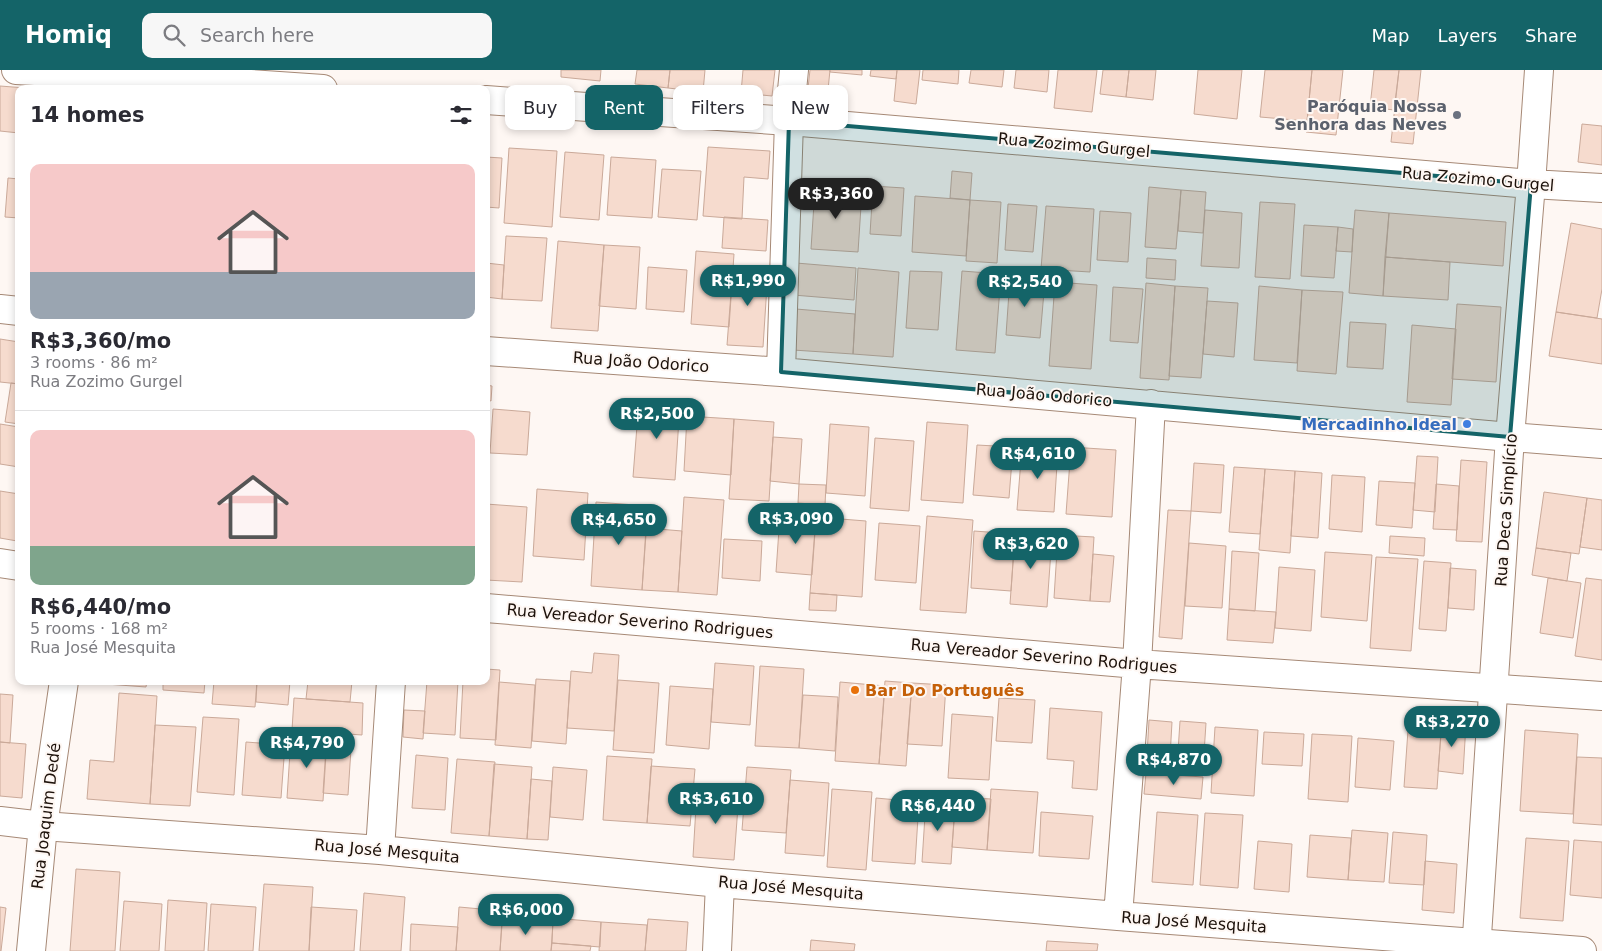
<!DOCTYPE html>
<meta charset="utf-8">
<style>
:root{--surface:#fff;--page:#f7f7f7;--text:#2b2b33;--muted:#7c7c81;--line:#e1e1e2;--accent:#146468}
body{margin:0;font-family:"DejaVu Sans",sans-serif;background:var(--page);color:var(--text);height:100vh;display:flex;flex-direction:column;font-size:19px;white-space:nowrap}
*{box-sizing:border-box;margin:0}
p{font-size:16px;color:var(--muted)}
.icon{flex:none;width:28px;height:28px;fill:none;stroke:currentColor;stroke-width:2;stroke-linecap:round;stroke-linejoin:round}
.map{position:relative;flex:1;overflow:hidden}
.drawer{position:absolute;left:15px;top:15px;width:475px;height:600px;display:flex;flex-direction:column;background:var(--surface);border-radius:10px;box-shadow:0 2px 8px #0003}
.drawer>*{flex:none}
.top-card{position:absolute;left:505px;top:15px;width:475px;height:45px;display:flex;gap:10px}
.price{position:absolute;translate:-50% -42px;padding:0 11px;border-radius:18px;background:var(--accent);color:#fff;font-size:16px;line-height:32px;filter:drop-shadow(0 1px 2px #0008)}
.price::after{content:'';position:absolute;left:50%;top:30px;width:15px;height:11px;margin-left:-8px;background:inherit;clip-path:polygon(0 0,100% 0,50% 100%)}
.price.on{background:#222;color:#fff}
ul{padding:0;list-style:none}
li{display:grid;align-content:center;gap:10px;height:265px;padding:0 15px}
li+li{border-top:1px solid var(--line)}
li span{display:grid;place-items:center;height:155px;border-radius:10px;color:#555}
li>.icon{margin-inline-start:auto}
span .icon{width:90px;height:90px;fill:#fffc;stroke-width:1}
li b{font-size:21px}
h2{display:flex;justify-content:space-between;align-items:center;height:60px;padding:0 15px;font-size:21px}
.chip{padding:0 18px;border-radius:10px;background:var(--surface);box-shadow:0 2px 8px #0003;font-size:18px;line-height:45px}
.chip.on{background:var(--accent);color:#fff}
header{display:flex;align-items:center;gap:30px;box-sizing:border-box;height:70px;padding:0 25px;background:var(--accent);color:#fff}
header strong{font-size:24px}
nav{display:flex;gap:28px;margin-inline-start:auto;font-size:18px}
.search{width:350px;height:45px;background:var(--page);display:flex;align-items:center;gap:12px;box-sizing:border-box;padding:0 18px;border-radius:10px;color:var(--muted);font-size:19px}
.map>svg:first-child{display:block}
.building{fill:#f6dbce;stroke:#caa999}
.lines{fill:none;stroke-linecap:round;stroke-linejoin:round}
.street-casing{stroke:#a68976;stroke-width:30}
.secondary-casing{stroke:#a68976;stroke-width:30}
.street{stroke:#fff;stroke-width:28}
.secondary{stroke:#fff;stroke-width:28}
.marked{fill:#146468;fill-opacity:0.2;stroke:#146468;stroke-width:4;stroke-linejoin:round}
.worship-dot{fill:#6b7280;stroke:#fef7f3;stroke-width:2}
.shop-dot{fill:#3f7fe0;stroke:#fef7f3;stroke-width:2}
.food-dot{fill:#e8710a;stroke:#fef7f3;stroke-width:2}
.labels{text-anchor:middle;dominant-baseline:central;stroke-width:4;stroke-linejoin:round;paint-order:stroke}
.worship-label{font-size:16px;font-weight:bold;fill:#5b616d;stroke:#fef7f3;text-anchor:end}
.street-label{font-size:16px;fill:#1c110a;stroke:#fef7f3}
.shop-label{font-size:16px;font-weight:bold;fill:#366cbe;stroke:#fef7f3;text-anchor:end}
.food-label{font-size:16px;font-weight:bold;fill:#c56008;stroke:#fef7f3;text-anchor:start}
</style>
<header>
<strong>Homiq</strong>
<div class="search"><svg class="icon" aria-label="search" viewBox="0 0 24 24"><circle cx="10" cy="10" r="6"/><path d="M15 15l6 6"/></svg>Search here</div>
<nav><a>Map</a><a>Layers</a><a>Share</a></nav>
</header>
<div class="map">
<svg width="1602" height="881" viewBox="0 0 1602 881">
<rect width="100%" height="100%" fill="#fef7f3"/>
<path class="building" d="M561,0H601L600,11L561,7Z
M637,0H670L668,18L635,14Z
M670,0H705L703,22L668,18Z
M743,0H775L772,26L741,23Z
M810,0H830L827,30L807,27Z
M830,0H862V5L830,2Z
M871,0H897L896,9L870,6Z
M897,0H920L916,34L894,31Z
M923,0H959L958,14L922,10Z
M971,0H1004L1002,17L969,13Z
M1016,0H1049L1047,22L1014,18Z
M1058,0H1097L1092,42L1054,38Z
M1103,0H1129L1126,27L1100,24Z
M1129,0H1156L1153,30L1126,27Z
M1198,0H1242L1237,49L1194,44Z
M1265,0H1312L1307,51L1260,47Z
M1312,0H1343L1336,65L1306,62Z
M1374,0H1399L1394,40L1370,37Z
M1399,0H1421L1413,74L1391,72Z
M0,16L39,19H19V63L0,61Z
M1582,54L1602,56V95L1578,92Z
M708,77L770,81L768,109L744,107L742,149L703,146Z
M509,78L557,81L552,157L504,153Z
M565,82L604,85L599,150L560,147Z
M486,87L502,88L499,138L486,137Z
M611,87L656,90L652,148L607,145Z
M662,99L701,101L697,150L658,147Z
M952,101L972,103L970,130L950,128Z
M8,108L19,109V148L5,147Z
M873,116L904,118L901,166L870,164Z
M1149,117L1181,120L1176,179L1145,177Z
M815,118L862,121L858,182L811,179Z
M1181,120L1206,122L1203,163L1178,161Z
M915,126L970,130L966,186L912,182Z
M970,130L1001,132L997,193L966,191Z
M1260,132L1295,134L1290,209L1255,207Z
M1008,134L1037,136L1033,182L1005,180Z
M1046,136L1094,139L1090,202L1041,199Z
M1205,140L1242,143L1239,198L1201,196Z
M1355,140L1389,143L1383,226L1349,223Z
M1100,141L1131,143L1128,192L1097,190Z
M1389,143L1506,152L1503,196L1385,187Z
M724,147L768,150L766,181L722,178Z
M1571,153L1602,159V219L1597,248L1556,242Z
M1304,155L1338,157L1334,208L1301,206Z
M1338,157L1353,159L1352,182L1336,181Z
M506,166L547,168L542,231L502,229Z
M558,171L604,175L598,261L551,258Z
M604,175L640,177L636,239L599,236Z
M696,181L734,184L729,257L691,254Z
M1385,187L1450,192L1448,230L1383,226Z
M1147,188L1176,190L1175,210L1146,208Z
M486,193L504,195L502,229L486,227Z
M796,193L856,198L854,230L793,225Z
M648,197L687,200L684,242L646,239Z
M733,197L768,200L763,277L727,275Z
M858,198L899,202L893,287L853,284Z
M910,201L942,202L938,260L906,258Z
M962,201L1001,204L995,283L956,280Z
M1010,208L1045,210L1040,268L1006,265Z
M1055,212L1097,215L1091,299L1049,296Z
M1146,213L1175,216L1169,310L1140,308Z
M1175,216L1208,218L1201,308L1169,306Z
M1259,216L1302,220L1297,293L1254,290Z
M1113,217L1143,219L1138,273L1110,271Z
M1302,220L1343,222L1336,304L1297,301Z
M1207,231L1238,233L1234,287L1203,284Z
M1457,234L1501,237L1496,312L1452,309Z
M796,239L855,244L853,284L793,280Z
M1556,242L1602,249V294L1549,286Z
M1350,252L1386,254L1383,299L1347,297Z
M1412,255L1456,259L1451,335L1407,332Z
M0,269L19,272V314L0,312Z
M11,313L19,314V354L5,352Z
M486,315L492,316L491,331L488,330L486,350Z
M639,330L680,333L675,410L633,407Z
M493,339L530,342L527,385L490,383Z
M687,346L734,349L731,405L684,401Z
M734,349L774,352L769,431L729,429Z
M927,352L968,355L963,433L921,430Z
M0,354L19,357V397L0,394Z
M830,354L869,357L865,426L826,423Z
M773,367L802,369L799,414L770,411Z
M875,368L914,371L909,441L870,438Z
M977,375L1013,377L1009,428L973,425Z
M1022,377L1058,379L1054,442L1017,440Z
M1071,377L1116,380L1112,447L1066,444Z
M1417,386L1438,387L1435,442L1413,440Z
M1461,390L1487,392L1482,472L1456,471Z
M1194,393L1224,395L1221,443L1191,441Z
M1234,397L1265,399L1260,464L1229,462Z
M1265,399L1295,401L1290,483L1259,480Z
M1295,401L1322,403L1318,468L1291,466Z
M1332,405L1365,407L1362,462L1329,459Z
M1379,411L1415,413L1412,458L1376,455Z
M799,414L826,415L825,435L798,433Z
M1436,414L1459,416L1457,460L1433,459Z
M537,419L588,423L584,490L533,486Z
M0,421L19,424V456L17,471L0,468Z
M1544,422L1587,428L1579,484L1536,478Z
M684,427L724,430L717,525L678,522Z
M1587,428L1602,430V480L1580,477Z
M596,432L648,436L642,520L591,516Z
M486,434L527,437L522,512L486,510Z
M1168,440L1191,441L1182,569L1159,567Z
M780,445L816,447L812,505L776,502Z
M927,446L973,450L966,543L920,540Z
M816,447L866,451L862,527L810,523Z
M879,453L920,456L916,513L875,510Z
M646,458L682,461L678,522L642,520Z
M974,461L1015,464L1011,521L971,518Z
M1015,464L1052,466L1047,537L1010,534Z
M1058,465L1094,467L1090,531L1054,528Z
M1390,466L1425,468L1424,486L1389,483Z
M724,469L762,471L760,511L722,508Z
M1189,473L1226,476L1222,538L1185,536Z
M1536,478L1571,483L1567,511L1532,505Z
M1232,481L1259,483L1255,541L1229,539Z
M1325,482L1372,485L1367,551L1321,547Z
M1093,484L1114,486L1110,532L1090,531Z
M1376,487L1418,489L1411,581L1370,578Z
M1424,491L1451,493L1446,561L1419,559Z
M1279,497L1315,500L1311,561L1275,558Z
M1450,498L1476,500L1474,540L1448,538Z
M1548,508L1581,513L1573,568L1540,563Z
M1586,508L1602,510V590L1575,586Z
M810,523L837,525L836,541L809,540Z
M1229,539L1276,542L1273,573L1227,570Z
M594,583L619,585L614,661L567,658L571,601L592,603Z
M715,593L754,596L750,655L711,652Z
M760,596L804,599L799,678L755,676Z
M486,599L500,600L496,670L460,668L463,611H486Z
M536,609L570,611L566,674L532,671Z
M618,610L659,613L654,683L613,680Z
M106,611H147L146,617L106,614Z
M163,611H205L204,623L163,620Z
M214,611H257L255,637L212,634Z
M257,611H290L288,635L256,632Z
M308,611H352L350,632L306,629Z
M427,611H458L455,665L423,663Z
M885,611L912,613L906,696L879,694Z
M499,612L535,615L531,678L495,675Z
M840,612L885,616L879,694L835,691Z
M912,613L946,615L942,676L907,674Z
M670,616L713,619L709,679L666,675Z
M119,623L157,626L150,734L87,729L90,690L114,692Z
M0,624L13,625L10,673L0,672Z
M803,625L838,627L835,681L799,678Z
M294,628L363,633L362,665L292,660Z
M999,628L1035,630L1032,673L996,671Z
M1050,638L1102,642L1097,720L1072,718L1074,691L1047,689Z
M404,640L425,641L423,669L403,667Z
M952,644L993,647L989,710L948,708Z
M203,647L239,649L234,725L197,722Z
M1149,650L1172,652L1169,705L1146,703Z
M1180,651L1206,653L1203,699L1177,697Z
M1442,652L1466,654L1463,704L1438,701Z
M155,655L196,657L190,736L150,734Z
M1215,657L1258,660L1254,726L1211,723Z
M1408,660L1441,662L1437,719L1404,717Z
M1525,660L1578,664L1573,744L1520,741Z
M1264,662L1304,664L1302,696L1262,694Z
M1312,664L1352,666L1348,732L1308,729Z
M291,667L327,669L323,731L287,728Z
M1358,668L1394,671L1390,720L1355,717Z
M0,672L26,674L22,728L0,726Z
M246,672L285,675L281,728L242,725Z
M326,678L351,679L348,725L323,723Z
M416,685L448,688L445,740L412,738Z
M607,686L652,689L647,753L603,750Z
M1577,687L1602,688V755L1573,753Z
M457,689L495,692L489,766L451,763Z
M494,694L532,697L527,769L489,766Z
M651,696L695,699L690,756L647,753Z
M553,697L587,700L583,750L550,747Z
M747,697L791,700L786,763L742,760Z
M1146,703L1203,707L1201,729L1144,724Z
M531,709L552,711L548,770L527,769Z
M790,710L829,713L824,786L785,783Z
M832,719L872,722L866,800L827,797Z
M991,719L1038,722L1033,783L987,780Z
M697,720L739,723L734,790L693,787Z
M956,727L991,729L987,780L952,777Z
M876,728L919,732L915,794L872,791Z
M926,730L955,733L951,794L922,792Z
M1041,742L1093,746L1089,789L1039,786Z
M1157,742L1198,745L1193,815L1152,812Z
M1205,743L1243,745L1238,818L1200,815Z
M1352,760L1388,763L1384,812L1348,810Z
M1393,762L1427,765L1424,815L1389,813Z
M1310,765L1351,768L1348,810L1307,807Z
M1526,768L1569,771L1563,851L1520,848Z
M1574,770L1602,772V828L1570,825Z
M1258,771L1292,774L1289,822L1254,819Z
M1425,791L1457,794L1454,843L1422,840Z
M76,799L120,802L115,881H70Z
M264,814L313,817L309,881H259Z
M364,823L405,827L401,881H360Z
M168,830L207,833L204,881H165Z
M124,831L162,834L159,881H120Z
M211,834L256,837L253,881H208Z
M0,837L6,838L1,881H0Z
M311,837L357,840L354,881H309Z
M459,837L503,841L500,881H456Z
M553,848L601,852L600,877L552,873Z
M502,849L553,853L551,881H500Z
M648,849L688,852L686,881H645Z
M601,852L647,855L645,881H599Z
M411,854L458,857L456,881H410Z
M811,870L855,874L854,881H810Z
M1047,871L1098,874L1097,881H1046Z
M552,873L591,876L590,881H551Z"/>
<g class="lines">
<g class="street-casing">
<path id="street" d="M16,0L149,7L150,0
M1539,0L1531,114L1602,118
M0,239L19,241
M486,281L781,302L1510,367L1602,374
M781,302L789,51L794,0
M0,493L19,496
M486,538L1137,594L1602,626
M0,751L43,756L380,780L720,813L1118,846L1582,881
M380,780L391,611
M1118,846L1137,594L1151,334
M717,881L720,813"/>
</g>
<g class="secondary-casing">
<path id="secondary" d="M148,19L149,7L323,19
M486,30L789,51L1531,114L1510,367L1476,881
M31,881L43,756L64,611"/>
</g>
<use href="#street" class="street"/>
<use href="#secondary" class="secondary"/>
</g>
<path class="marked" d="M789,51L1531,114L1510,367L781,302Z"/>
<circle class="worship-dot" cx="1457" cy="45" r="5"/>
<circle class="shop-dot" cx="1467" cy="354" r="5"/>
<circle class="food-dot" cx="855" cy="620" r="5"/>
<g class="labels">
<g class="worship-label">
<text x="1447" y="36">Paróquia Nossa<tspan x="1447" dy="18">Senhora das Neves</tspan></text>
</g>
<g class="street-label">
<text transform="translate(1074 75) rotate(5)">Rua Zozimo Gurgel</text>
<text transform="translate(1478 109) rotate(5)">Rua Zozimo Gurgel</text>
<text transform="translate(641 292) rotate(4)">Rua João Odorico</text>
<text transform="translate(1044 325) rotate(5)">Rua João Odorico</text>
<text transform="translate(1506 440) rotate(-86)">Rua Deca Simplício</text>
<text transform="translate(640 551) rotate(5)">Rua Vereador Severino Rodrigues</text>
<text transform="translate(1044 586) rotate(5)">Rua Vereador Severino Rodrigues</text>
<text transform="translate(46 746) rotate(-83)">Rua Joaquim Dedé</text>
<text transform="translate(387 781) rotate(5)">Rua José Mesquita</text>
<text transform="translate(791 818) rotate(5)">Rua José Mesquita</text>
<text transform="translate(1194 852) rotate(4)">Rua José Mesquita</text>
</g>
<g class="shop-label">
<text x="1457" y="354">Mercadinho Ideal</text>
</g>
<g class="food-label">
<text x="865" y="620">Bar Do Português</text>
</g>
</g>
</svg>
<b class="price on" style="left:836px;top:150px">R$3,360</b>
<b class="price" style="left:748px;top:237px">R$1,990</b>
<b class="price" style="left:1025px;top:238px">R$2,540</b>
<b class="price" style="left:657px;top:370px">R$2,500</b>
<b class="price" style="left:1038px;top:410px">R$4,610</b>
<b class="price" style="left:796px;top:475px">R$3,090</b>
<b class="price" style="left:619px;top:476px">R$4,650</b>
<b class="price" style="left:1031px;top:500px">R$3,620</b>
<b class="price" style="left:1452px;top:678px">R$3,270</b>
<b class="price" style="left:307px;top:699px">R$4,790</b>
<b class="price" style="left:1174px;top:716px">R$4,870</b>
<b class="price" style="left:716px;top:755px">R$3,610</b>
<b class="price" style="left:938px;top:762px">R$6,440</b>
<b class="price" style="left:526px;top:866px">R$6,000</b>
<div class="top-card">
<a class="chip">Buy</a>
<a class="chip on">Rent</a>
<a class="chip">Filters</a>
<a class="chip">New</a>
</div>
<section class="drawer">
<h2>14 homes<svg class="icon" aria-label="filters" viewBox="0 0 24 24"><path d="M4 7h16M4 17h16"/><circle cx="9" cy="7" r="2"/><circle cx="15" cy="17" r="2"/></svg></h2>
<ul>
<li><span style="background:linear-gradient(#f6c9c9 70%,#9aa5b1 0)"><svg class="icon" aria-label="home" viewBox="0 0 24 24"><path d="M3 11l9-7 9 7M6 9v11h12V9"/></svg></span><div><b>R$3,360/mo</b><p>3 rooms · 86 m²</p><p>Rua Zozimo Gurgel</p></div></li>
<li><span style="background:linear-gradient(#f6c9c9 75%,#7fa58c 0)"><svg class="icon" aria-label="home" viewBox="0 0 24 24"><path d="M3 11l9-7 9 7M6 9v11h12V9"/></svg></span><div><b>R$6,440/mo</b><p>5 rooms · 168 m²</p><p>Rua José Mesquita</p></div></li>
</ul>
</section>
</div>
